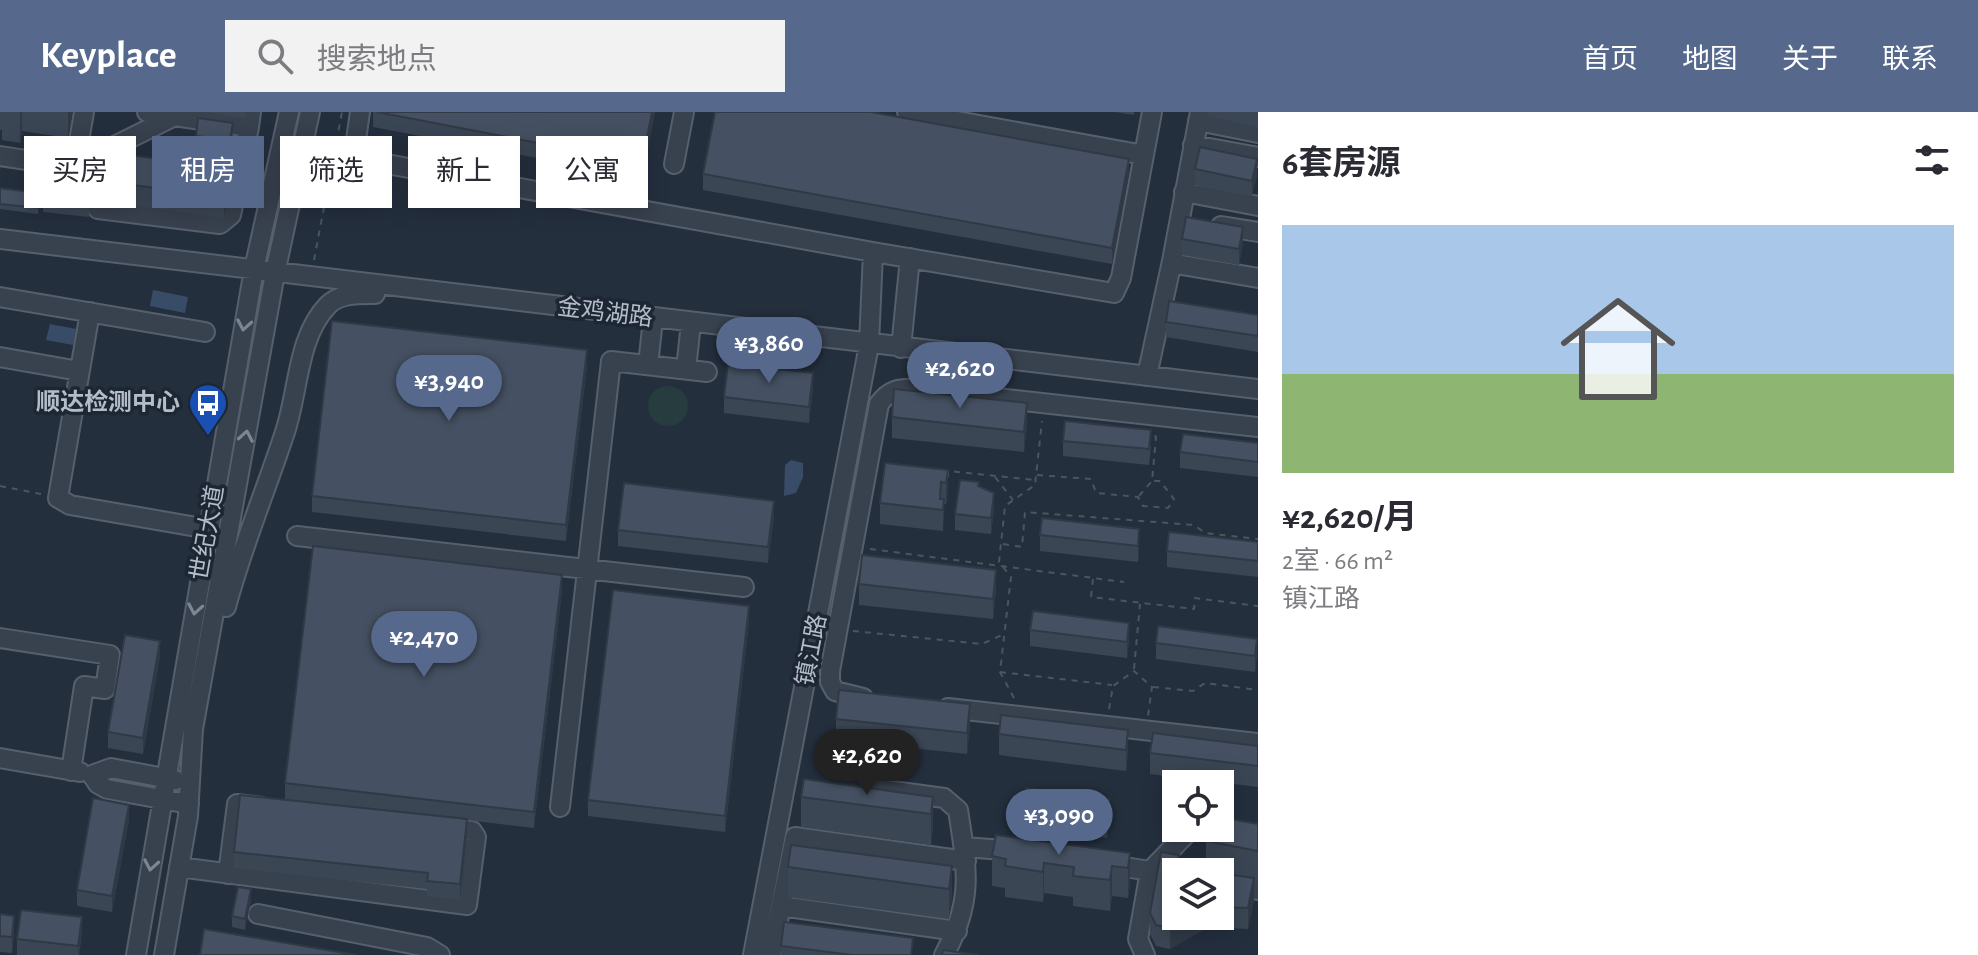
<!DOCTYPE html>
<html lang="zh">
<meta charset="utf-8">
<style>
:root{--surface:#fff;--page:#f2f2f3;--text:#2b2b33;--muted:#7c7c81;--accent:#56698c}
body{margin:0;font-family:"Alegreya Sans","Noto Sans SC",sans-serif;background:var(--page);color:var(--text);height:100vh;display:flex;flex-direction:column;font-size:30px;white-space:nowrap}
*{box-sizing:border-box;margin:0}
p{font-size:26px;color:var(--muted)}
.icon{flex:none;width:44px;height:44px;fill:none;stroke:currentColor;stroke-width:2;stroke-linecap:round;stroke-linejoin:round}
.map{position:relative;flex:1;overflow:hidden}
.details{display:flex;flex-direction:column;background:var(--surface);width:720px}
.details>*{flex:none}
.banner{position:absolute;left:24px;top:24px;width:760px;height:72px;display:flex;gap:16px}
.fabs{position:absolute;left:1162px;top:658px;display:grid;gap:16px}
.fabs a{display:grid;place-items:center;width:72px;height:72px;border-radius:0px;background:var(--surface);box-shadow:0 4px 20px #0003;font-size:40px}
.price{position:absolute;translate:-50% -68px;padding:0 18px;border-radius:28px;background:var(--accent);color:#fff;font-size:26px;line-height:52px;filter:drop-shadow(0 2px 4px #0008)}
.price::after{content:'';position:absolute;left:50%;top:48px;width:24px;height:18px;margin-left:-12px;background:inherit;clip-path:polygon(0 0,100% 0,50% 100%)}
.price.active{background:#222;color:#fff}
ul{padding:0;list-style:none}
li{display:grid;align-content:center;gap:16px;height:424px;padding:0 24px}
li span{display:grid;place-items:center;height:248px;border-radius:0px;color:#555}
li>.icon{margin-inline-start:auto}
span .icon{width:144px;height:144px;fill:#fffc;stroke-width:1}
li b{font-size:34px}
h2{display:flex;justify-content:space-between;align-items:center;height:96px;padding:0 24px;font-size:34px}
.pill{padding:0 28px;border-radius:0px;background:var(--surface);box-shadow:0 4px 20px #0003;font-size:28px;line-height:72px}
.pill.active{background:var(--accent);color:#fff}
header{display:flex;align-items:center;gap:48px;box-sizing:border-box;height:112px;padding:0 40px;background:var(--accent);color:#fff}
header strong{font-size:38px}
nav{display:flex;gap:44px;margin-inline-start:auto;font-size:28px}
.search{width:560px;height:72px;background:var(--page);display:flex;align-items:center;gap:20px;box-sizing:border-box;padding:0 28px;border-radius:0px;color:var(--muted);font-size:30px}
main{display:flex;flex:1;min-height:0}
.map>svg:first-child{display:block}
.green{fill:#263c3f}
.water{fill:#394c67}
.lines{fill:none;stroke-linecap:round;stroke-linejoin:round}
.minor-casing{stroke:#565f6c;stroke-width:22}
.path{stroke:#44595c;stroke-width:2;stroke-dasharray:6 6;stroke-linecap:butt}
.minor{stroke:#38414e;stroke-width:18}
.wall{fill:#3b4654;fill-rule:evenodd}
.shaded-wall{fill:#303945}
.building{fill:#455162;stroke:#303945;stroke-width:2}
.oneway{stroke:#7c8592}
.labels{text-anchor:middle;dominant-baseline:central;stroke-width:7;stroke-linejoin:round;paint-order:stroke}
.street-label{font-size:24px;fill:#b4bcc9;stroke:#1d2633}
.poi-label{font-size:24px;font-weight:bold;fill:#b4bcc9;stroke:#1d2633;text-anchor:end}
</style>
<header>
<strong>Keyplace</strong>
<div class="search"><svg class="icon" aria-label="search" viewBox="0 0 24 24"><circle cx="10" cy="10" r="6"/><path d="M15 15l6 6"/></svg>搜索地点</div>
<nav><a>首页</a><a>地图</a><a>关于</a><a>联系</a></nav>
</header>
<main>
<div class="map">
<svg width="1258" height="843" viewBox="0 0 1258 843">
<rect width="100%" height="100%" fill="#242f3e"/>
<path class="green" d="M648 294a20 20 0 1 1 40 0a20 20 0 1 1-40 0Z"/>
<path class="water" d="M153,178L188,185L185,201L150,194Z
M50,212L76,217L73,233L46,228Z
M791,348L803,351V365L796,381L784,384L785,353Z"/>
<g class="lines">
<g class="minor-casing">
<path id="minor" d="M147,0L249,15L251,0
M360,0L354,42L359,47L873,140
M907,0L1144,43
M1200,0L1172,149L1176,152L1258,166
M1198,9L1258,21
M1193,33L1258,45
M0,44L72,55L183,0
M674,52L684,0
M75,53L84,0
M72,55L98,97L220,112L231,103L249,15
M1184,80L1258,94
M1221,114L1258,120
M0,127L1258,277
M0,185L205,220
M90,200L58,386L70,393L208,417
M901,236L910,146
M0,245L79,259
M648,253L653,207
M686,257L691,211
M1147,264L1172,149
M297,424L744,475
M226,495C242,435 266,378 285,320C299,278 297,225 328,193C340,181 359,182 375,182
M0,526L110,543L105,577L84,574L71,659
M863,586L835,579L830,570V559L879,292C889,278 899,276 916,277L1258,315
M948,596L1258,631
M0,646L80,660
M175,668L111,656L92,663L98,672L107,677L189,692
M878,677L944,686L958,698C967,756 974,789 944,843
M560,695L611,249L707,260
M1220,700L1221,699
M964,735L1017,739
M1105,752L1176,763
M179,755L467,793L476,725L472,719L446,716
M228,762L237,692L261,695
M1220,771L1258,778
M781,794L957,819
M258,802L427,835L440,843
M136,843L254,157L289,0
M164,843L188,704L193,617L275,161L310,0
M753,843L869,233L873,140L1114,181L1121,166L1152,0
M771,843L795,725L966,749
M1145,843L1138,827L1150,759L1192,716"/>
</g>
<path class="path" d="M314,148L342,0
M1037,363L1091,367L1096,381L1138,385L1143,394L1168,396L1174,387L1160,369H1152
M948,365V359L1035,368
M995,365L1013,388
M0,374L41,382
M1139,384L1152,369L1156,325L1152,321
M1003,432L1022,435L1025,400L1194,413L1205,421L1258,427
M870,437L1124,470
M1093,467L1091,485L1194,497L1195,486L1258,494
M853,519L982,532L1004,522
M1134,557L1140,492
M1000,560L1112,573
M1153,575L1193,579L1205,571L1258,578
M1014,586L1000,560L1011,465L999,450L1005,394L1035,373L1042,309
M1109,597L1113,574L1134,559L1152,575L1148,604"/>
<use href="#minor" class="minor"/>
</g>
<path class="wall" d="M0,0H72L68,26L22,19L20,31L2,28V18H0Z
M206,0H246L245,6Z
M373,0H655L642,66L373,15Z
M1115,0H1134V3Z
M1208,0H1258V15L1208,4Z
M233,22L230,39L196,35V24Z
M1195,57L1257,63L1252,84L1195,73Z
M703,62H1129L1112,152L703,78Z
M102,69L228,77L224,106L102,89Z
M0,76L40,86L38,102L0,97Z
M43,90L90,94L89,105L43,100Z
M1182,127L1243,131L1239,153L1182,143Z
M1258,203V240L1166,225V210Z
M587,254L566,429L312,400V384Z
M813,277L809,311L724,301V285Z
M892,305L1027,312L1024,340L892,326Z
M1063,329L1151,334L1149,353L1063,344Z
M1258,331V365L1180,356V340Z
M948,358V379L946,392H944L943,419L880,412V391Z
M979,375L994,397L991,422L955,418V402Z
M774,405L768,451L618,434V418Z
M1040,423L1139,432L1138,450L1040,439Z
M1258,430V465L1167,455V439Z
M859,472L996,478L993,507L859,493Z
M562,479L534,716L467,708V723L460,788L427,784V777L234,756V740L285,687V671Z
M749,510L725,720L588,704V688Z
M1030,518L1129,527L1127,546L1030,534Z
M1156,531L1257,542L1255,560L1156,547Z
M160,544L143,642L108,636V620Z
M836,607L970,613L967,642L836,628Z
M999,622L1128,639L1126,659L999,643Z
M1258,634V675L1150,662V641Z
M801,685H933V715L931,733L801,715Z
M1022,698L1110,703L1107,726L1022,714Z
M129,708L112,800L77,794V778Z
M1258,712V769L1254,768V787L1248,817L1208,815L1170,837L1156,834L1150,822V801L1179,753L1206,758V729ZM1220,760V804H1176Z
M1130,741V771L1128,786L1112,784L1110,799L1073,794V785L1044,781L1043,790L1005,785V776L992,774V744Z
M952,754V785L949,807L788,785V755Z
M251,788L245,818L232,815V804Z
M0,802L14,820L12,841L0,840Z
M82,821L79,843H17V827Z
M781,834L913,843H781Z"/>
<path class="shaded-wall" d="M20,0H22V19L20,31Z
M68,0H72L68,26Z
M652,0H655L642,66V51Z
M1129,47V62L1112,152V136Z
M1257,47V63L1252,84V69Z
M228,56V77L224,106V85Z
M1243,115V131L1239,153V137Z
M587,238V254L566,429V413Z
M813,261V277L809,311V295Z
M1027,291V312L1024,340V320Z
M948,358V379L946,392V371Z
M994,381V397L991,422V406Z
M774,389V405L768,451V435Z
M1139,417V432L1138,450V434Z
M996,458V478L993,507V487Z
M562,463V479L534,716V700Z
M749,494V510L725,720V704Z
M1129,511V527L1127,546V530Z
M1257,527V542L1255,560V544Z
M160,529V544L143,642V626Z
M970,592V613L967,642V621Z
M1128,618V639L1126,659V638Z
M933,685V715L931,733V702Z
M1110,687V703L1107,726V710Z
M129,693V708L112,800V784Z
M467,707V723L460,788V772Z
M1130,741V771L1128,786V756Z
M1044,751V781L1043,790V760Z
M952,754V785L949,807V777Z
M1112,754V784L1110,799V768Z
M1254,766V787L1248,817V796Z
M251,777V788L245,818V807Z
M14,804V820L12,841V825Z
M1191,804H1208V815L1170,837V816Z
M82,805V821L78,843V834Z"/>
<path class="building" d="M377,0H652L642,51Z
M715,0H871L1129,47L1112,136L703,62Z
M198,6L233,11L230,28L196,24Z
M1200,35L1257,47L1252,69L1195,57Z
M106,40L228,56L224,85L102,69Z
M0,76L40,81L38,96L0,92Z
M45,78L90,83L89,95L43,90Z
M1186,105L1243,115L1239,137L1182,127Z
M1169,189L1258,203V224L1166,210Z
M332,209L587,238L566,413L312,384Z
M728,252L813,261L809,295L724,285Z
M894,277L1027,291L1024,320L892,305Z
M1065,309L1151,318L1149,337L1063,329Z
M1183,322L1258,331V350L1180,340Z
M885,351L948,358L946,371L941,370L940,387H944L943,398L880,391Z
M960,368L979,370L978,374L994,381L991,406L955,402Z
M624,371L774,389L768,435L618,418Z
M1042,406L1139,417L1138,434L1040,423Z
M1169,420L1258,430V449L1167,439Z
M313,434L562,463L534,700L285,671Z
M862,443L996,458L993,487L859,472Z
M613,478L749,494L725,704L588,688Z
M1033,499L1129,511L1127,530L1030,518Z
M1158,514L1257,527L1255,544L1156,531Z
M125,523L160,529L143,626L108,620Z
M839,578L970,592L967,621L836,607Z
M1001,603L1128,618L1126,638L999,622Z
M1153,621L1258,634V654L1150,641Z
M804,667L933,685L931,702L801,685Z
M1026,676L1110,687L1107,710L1022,698Z
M240,683L467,707L460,772L427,769L428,761L234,740Z
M93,686L129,693L112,784L77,778Z
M1220,705L1258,712V739L1206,729L1209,716H1220Z
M996,723L1130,741L1128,756L1112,754L1110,768L1073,764L1074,755L1044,751L1043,760L1005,754L1006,747L992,744Z
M791,733L952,754L949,777L788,755Z
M1161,740L1179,743L1177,753L1217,760H1176V804H1191L1170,816L1156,813L1150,801Z
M1220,761L1254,766L1248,796L1220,795Z
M238,775L251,777L245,807L232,804Z
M21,798L82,805L78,834L17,827Z
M0,802L14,804L12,825L0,824Z
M784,810L913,826L911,843H852L781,834Z
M204,817L356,843H200Z
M943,838L978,843H942Z"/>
<defs><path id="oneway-chevron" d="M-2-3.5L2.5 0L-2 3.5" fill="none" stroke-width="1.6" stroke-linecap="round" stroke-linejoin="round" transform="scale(2)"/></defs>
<g class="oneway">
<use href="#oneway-chevron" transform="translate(244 213) rotate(100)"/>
<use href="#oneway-chevron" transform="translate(246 324) rotate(-80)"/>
<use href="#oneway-chevron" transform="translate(195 497) rotate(100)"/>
<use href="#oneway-chevron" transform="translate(151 753) rotate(100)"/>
</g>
<defs>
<g id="bus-pin" transform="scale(2)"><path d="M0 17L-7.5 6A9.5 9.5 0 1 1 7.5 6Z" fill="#1a4fb4" stroke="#1d2633"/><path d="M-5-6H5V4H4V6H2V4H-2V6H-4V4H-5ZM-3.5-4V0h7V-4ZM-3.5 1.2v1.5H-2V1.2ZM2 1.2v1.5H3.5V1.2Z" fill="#fff"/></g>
</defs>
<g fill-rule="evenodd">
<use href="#bus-pin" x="208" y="291"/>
</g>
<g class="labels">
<g class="street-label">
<text transform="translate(605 201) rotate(7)">金鸡湖路</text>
<text transform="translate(208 421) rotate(-80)">世纪大道</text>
<text transform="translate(812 538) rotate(-79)">镇江路</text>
</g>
<g class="poi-label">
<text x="180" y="291">顺达检测中心</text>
</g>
</g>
</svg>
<div class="fabs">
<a><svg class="icon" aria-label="locate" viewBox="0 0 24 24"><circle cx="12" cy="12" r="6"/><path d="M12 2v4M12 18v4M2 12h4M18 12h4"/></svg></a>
<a><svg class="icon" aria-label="layers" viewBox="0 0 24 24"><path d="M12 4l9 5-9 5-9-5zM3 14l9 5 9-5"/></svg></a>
</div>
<b class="price" style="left:769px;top:273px">¥3,860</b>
<b class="price" style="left:960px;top:298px">¥2,620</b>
<b class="price" style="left:449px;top:311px">¥3,940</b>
<b class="price" style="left:424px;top:567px">¥2,470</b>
<b class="price active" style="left:867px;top:685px">¥2,620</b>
<b class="price" style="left:1059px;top:745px">¥3,090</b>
<div class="banner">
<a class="pill">买房</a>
<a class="pill active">租房</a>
<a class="pill">筛选</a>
<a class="pill">新上</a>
<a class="pill">公寓</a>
</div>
</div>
<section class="details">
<h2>6套房源<svg class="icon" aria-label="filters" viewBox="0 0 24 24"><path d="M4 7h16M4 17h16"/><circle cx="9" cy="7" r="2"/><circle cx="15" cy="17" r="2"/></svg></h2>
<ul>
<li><span style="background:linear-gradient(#a9c7e8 60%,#8fb573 0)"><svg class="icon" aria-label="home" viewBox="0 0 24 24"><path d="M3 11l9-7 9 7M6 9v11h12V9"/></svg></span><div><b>¥2,620/月</b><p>2室 · 66 m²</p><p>镇江路</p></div></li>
</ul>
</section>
</main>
